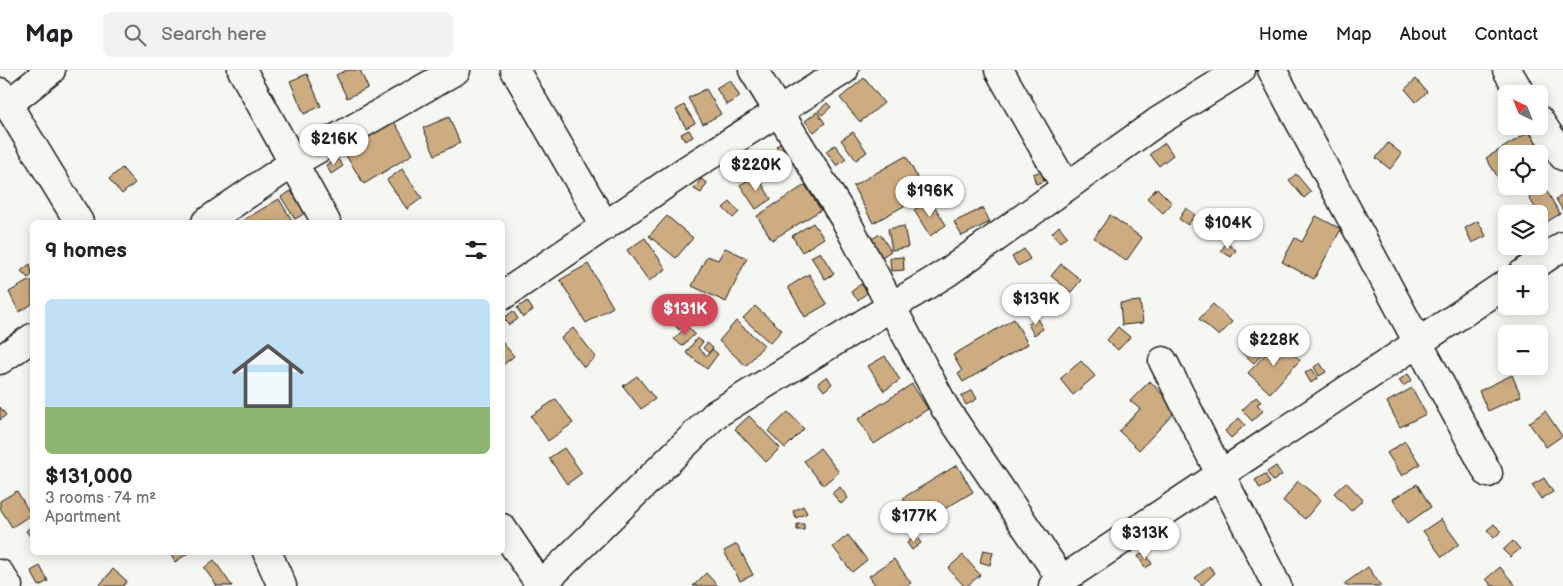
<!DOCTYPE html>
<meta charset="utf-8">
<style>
:root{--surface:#fff;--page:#f2f2f2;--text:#202124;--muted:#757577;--line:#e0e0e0;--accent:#d1495b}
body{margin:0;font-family:"Balsamiq Sans",sans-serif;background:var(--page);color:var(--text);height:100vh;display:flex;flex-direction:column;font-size:19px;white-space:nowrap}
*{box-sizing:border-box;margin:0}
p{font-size:16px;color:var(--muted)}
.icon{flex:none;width:28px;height:28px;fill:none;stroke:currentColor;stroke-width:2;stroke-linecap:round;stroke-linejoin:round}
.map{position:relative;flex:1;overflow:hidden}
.panel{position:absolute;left:30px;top:150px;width:475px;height:335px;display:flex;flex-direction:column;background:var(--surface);border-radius:8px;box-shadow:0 2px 12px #0003}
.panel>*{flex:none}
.needle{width:32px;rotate:317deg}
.buttons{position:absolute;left:1498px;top:15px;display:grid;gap:10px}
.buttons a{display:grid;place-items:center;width:50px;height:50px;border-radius:8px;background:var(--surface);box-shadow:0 2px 12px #0003;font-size:25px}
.price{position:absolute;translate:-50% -42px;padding:0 11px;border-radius:18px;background:#fff;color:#222;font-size:16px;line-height:32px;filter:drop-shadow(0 1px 2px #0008)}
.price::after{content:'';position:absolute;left:50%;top:30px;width:15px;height:11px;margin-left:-8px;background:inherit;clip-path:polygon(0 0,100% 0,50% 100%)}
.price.selected{background:var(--accent);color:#fff}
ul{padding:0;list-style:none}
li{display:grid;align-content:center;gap:10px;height:265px;padding:0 15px}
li+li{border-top:1px solid var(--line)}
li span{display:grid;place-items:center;height:155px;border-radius:8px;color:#555}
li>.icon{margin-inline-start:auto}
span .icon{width:90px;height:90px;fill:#fffc;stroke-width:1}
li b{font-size:21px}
h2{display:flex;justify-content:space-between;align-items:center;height:60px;padding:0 15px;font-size:21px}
header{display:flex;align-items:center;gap:30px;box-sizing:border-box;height:70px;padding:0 25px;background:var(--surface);border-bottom:1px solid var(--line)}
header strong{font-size:24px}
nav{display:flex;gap:28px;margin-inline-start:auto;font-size:18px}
.search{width:350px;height:45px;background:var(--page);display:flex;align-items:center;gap:12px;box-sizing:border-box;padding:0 18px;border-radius:8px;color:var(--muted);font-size:19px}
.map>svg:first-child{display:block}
.building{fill:#ceac81;stroke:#1c1c1c}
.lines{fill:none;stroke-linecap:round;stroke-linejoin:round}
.minor-casing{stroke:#1c1c1c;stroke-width:31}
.minor{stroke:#f6f6f2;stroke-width:28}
</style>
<header>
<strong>Map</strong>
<div class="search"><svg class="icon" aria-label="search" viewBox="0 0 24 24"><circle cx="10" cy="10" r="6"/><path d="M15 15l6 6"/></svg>Search here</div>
<nav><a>Home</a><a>Map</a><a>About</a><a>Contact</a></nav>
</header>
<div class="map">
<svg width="1563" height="516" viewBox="0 0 1563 516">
<rect width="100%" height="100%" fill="#f6f6f2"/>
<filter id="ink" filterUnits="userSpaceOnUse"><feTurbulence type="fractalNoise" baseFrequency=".02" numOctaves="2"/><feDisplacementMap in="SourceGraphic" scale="10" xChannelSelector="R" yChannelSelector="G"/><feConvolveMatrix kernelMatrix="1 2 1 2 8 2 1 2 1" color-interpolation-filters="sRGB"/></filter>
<g filter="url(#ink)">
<path class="building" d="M347,0H360L368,18L347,28L336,5Z
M307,4L321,36L304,44L290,11Z
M864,8L884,33L860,52L840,28Z
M1416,9L1427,22L1416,32L1405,19Z
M730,10L740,27L727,35L716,18Z
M706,19L721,44L703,54L688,28Z
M827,33L831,37L822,45L818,41Z
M684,35L695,53L686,58L676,40Z
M817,42L825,53L814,62L805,51Z
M449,47L460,73L435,85L423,58Z
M393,50L413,84L364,114L343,81Z
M1534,59L1550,85L1539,92V84H1506V112L1502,114L1486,88Z
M689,60L693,67L685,71L681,64Z
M853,62L867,82L856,90L841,70Z
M785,71L790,78L781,84L776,76Z
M1165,73L1173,85L1159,96L1150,84Z
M1388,73L1402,84L1390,99L1376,88Z
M835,75L846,89L837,96L826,81Z
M906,86L926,124L873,153L853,116Z
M337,88L343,96L331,104L326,95Z
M122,98L135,113L122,124L109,109Z
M402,99L422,128L407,139L387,110Z
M1042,101L1044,111L1036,114L1033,104Z
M1296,104L1311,122L1304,128L1289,110Z
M757,105L771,129L756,139L740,115Z
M701,109L707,113L701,123L694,119Z
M805,115L821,140L772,170L757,146Z
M1157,118L1172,133L1163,143L1147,128Z
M1545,118L1560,144L1545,153L1529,128Z
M291,121L305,143L295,149L281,127Z
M1563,125V141L1556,129Z
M279,129L293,152H240Z
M930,129L946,155L930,166L914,140Z
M730,132L739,142L733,148L723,138Z
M983,138L990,152L962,166L954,152Z
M1186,138L1195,144L1188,155L1179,149Z
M1110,145L1142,168L1126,191L1094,168Z
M667,146L693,168L676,188L649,166Z
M1316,146L1341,159L1314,209L1282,192L1295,168L1302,172Z
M1478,151L1486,166L1472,173L1465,158Z
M813,153L824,168L802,182L792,166Z
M904,156L908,177L892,180L888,159Z
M1059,156L1067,166L1060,172L1052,163Z
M880,164L891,181L882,187L872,169Z
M645,168L666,199L649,211L627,180Z
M1226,173L1236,180L1231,187L1221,181Z
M725,178L747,188L726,232L692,216L707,186L718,190Z
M1024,179L1030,189L1018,196L1012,187Z
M820,182L834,204L825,209L811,187Z
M903,187L904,200L891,201L890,188Z
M30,194L32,205L28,208L21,201Z
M588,194L613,237L586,253L560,210Z
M1061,194L1081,210L1071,222L1051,206Z
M809,204L827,234L805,247L788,217Z
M30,210L32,214V234L19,242L9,222Z
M861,214L868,222L858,230L851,222Z
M527,231L533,240L523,247L517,238Z
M1140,231L1143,253L1122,255L1120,233Z
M1213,234L1232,252L1219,266L1199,249Z
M755,236L782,260L770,273L743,248Z
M513,241L518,249L509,255L504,248Z
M680,246L687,253L679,260L673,253Z
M1037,248L1043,259L1034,265L1028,254Z
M1014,249L1028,274L963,312L958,304L962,301L953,285Z
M736,251L764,275L746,296L719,271Z
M687,256L695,264L682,276L674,269Z
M1118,257L1130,267L1118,280L1107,270Z
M573,258L596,287L584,297L561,268Z
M1256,261L1271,275L1254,293L1239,280Z
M697,268L703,272L698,278L707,286L712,279L718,284L707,299L686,283Z
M1279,270L1300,290L1270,323L1248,303Z
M502,272L514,286L502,296Z
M707,273L713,278L709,283L703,278Z
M885,286L900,310L884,321L868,296Z
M1081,291L1095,306L1073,325L1060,309Z
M1320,293L1326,302L1319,306L1314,297Z
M1312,299L1318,308L1311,313L1305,303Z
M1408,304L1412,310L1403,316L1399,310Z
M1512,305L1521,326L1488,341L1479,321Z
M637,306L655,329L641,339L623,316Z
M827,306L832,314L824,321L818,313Z
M1150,311L1177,340L1139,380L1119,361L1140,339L1130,331Z
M912,314L928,339L874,374L858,349Z
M1412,318L1426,344L1400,357L1387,332Z
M972,320L977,329L966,335L961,326Z
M1256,327L1261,332L1257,334L1263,341L1252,351L1242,340Z
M556,329L573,353L548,371L531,346Z
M0,337L6,345L0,350Z
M1545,341L1562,366L1546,377L1529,353Z
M788,342L804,359L785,378L768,361Z
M749,346L780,378L766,392L735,359Z
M1239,348L1245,355L1231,368L1225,361Z
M1405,371L1420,394L1402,406L1387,383Z
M564,378L582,403L567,414L549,388Z
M820,378L839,402L823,415L804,391Z
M957,395L973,422L919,454L903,428Z
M1276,396L1282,405L1273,411L1267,402Z
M1265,404L1270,413L1260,419L1255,410Z
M1544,408L1553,422L1541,429L1532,415Z
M1298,411L1321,430L1305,449L1283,431Z
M1346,412L1363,430L1351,441L1334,423Z
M1417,414L1431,437L1408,453L1393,429Z
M840,417L848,428L841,434L832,423Z
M17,421L31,445L12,457L0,438V431Z
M803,436L807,443L796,448L793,441Z
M1441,449L1459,474L1442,487L1423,461Z
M797,454H804V460H797Z
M1494,454L1501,461L1494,468L1487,460Z
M32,455V469L26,461Z
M848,465L867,490L852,502L833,477Z
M916,466L921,473L912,480L907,473Z
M1513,471L1520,479L1510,487L1503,480Z
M737,474L753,505L740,511L724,481Z
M983,480L993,482L990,495L980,492Z
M169,482H190L175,492Z
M1145,482L1152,494L1145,498L1138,486Z
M963,485L980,505L967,516H964L948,498Z
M894,489L911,513L906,516H876L869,506Z
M214,490L232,516H217L204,498Z
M40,496L48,511L39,516L31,501Z
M1209,496L1215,503L1202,515L1195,508Z
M1368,497L1381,516H1346L1344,514Z
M1500,497L1516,516H1492L1486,509Z
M113,499L127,511L123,516H99Z
M706,503L718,516H693Z"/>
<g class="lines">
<g class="minor-casing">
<path id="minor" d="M242,0L326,152
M515,0L605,156
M753,0L846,151L945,338L1062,510
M999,0L1066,117
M1272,0L1488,403
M1507,0L1521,24
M0,22L79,152
M7,35L51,0
M1539,50L1563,86
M206,152L293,93L456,0
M1522,204L1563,176
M502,226L688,99L844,0
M0,290L32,268
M1163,291L1277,516
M502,458L541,516
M267,482L282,516
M0,504L8,516
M540,516L716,344L948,202L1157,52L1241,0
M1053,516L1506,214"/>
</g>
<use href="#minor" class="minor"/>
</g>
</g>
</svg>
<div class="buttons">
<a><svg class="needle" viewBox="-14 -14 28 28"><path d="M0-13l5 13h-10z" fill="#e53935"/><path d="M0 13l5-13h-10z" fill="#757577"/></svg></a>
<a><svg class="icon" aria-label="locate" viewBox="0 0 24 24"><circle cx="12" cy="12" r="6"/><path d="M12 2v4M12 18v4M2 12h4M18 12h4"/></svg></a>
<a><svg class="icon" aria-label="layers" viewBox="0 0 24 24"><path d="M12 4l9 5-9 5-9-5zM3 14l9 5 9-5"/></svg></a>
<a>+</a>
<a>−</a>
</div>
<b class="price" style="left:334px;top:96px">$216K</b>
<b class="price" style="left:756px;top:122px">$220K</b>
<b class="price" style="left:930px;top:148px">$196K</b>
<b class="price" style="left:1228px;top:180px">$104K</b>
<b class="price" style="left:1036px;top:256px">$139K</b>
<b class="price selected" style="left:685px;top:266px">$131K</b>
<b class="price" style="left:1274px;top:297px">$228K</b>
<b class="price" style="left:914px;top:473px">$177K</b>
<b class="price" style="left:1145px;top:490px">$313K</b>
<section class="panel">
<h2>9 homes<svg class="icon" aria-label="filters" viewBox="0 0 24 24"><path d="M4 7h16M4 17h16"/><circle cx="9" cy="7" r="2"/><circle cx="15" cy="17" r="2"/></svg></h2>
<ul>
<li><span style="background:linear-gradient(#bfe0f5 70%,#8fb573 0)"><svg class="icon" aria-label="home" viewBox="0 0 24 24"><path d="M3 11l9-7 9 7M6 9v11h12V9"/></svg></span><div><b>$131,000</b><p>3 rooms · 74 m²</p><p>Apartment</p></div></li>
</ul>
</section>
</div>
